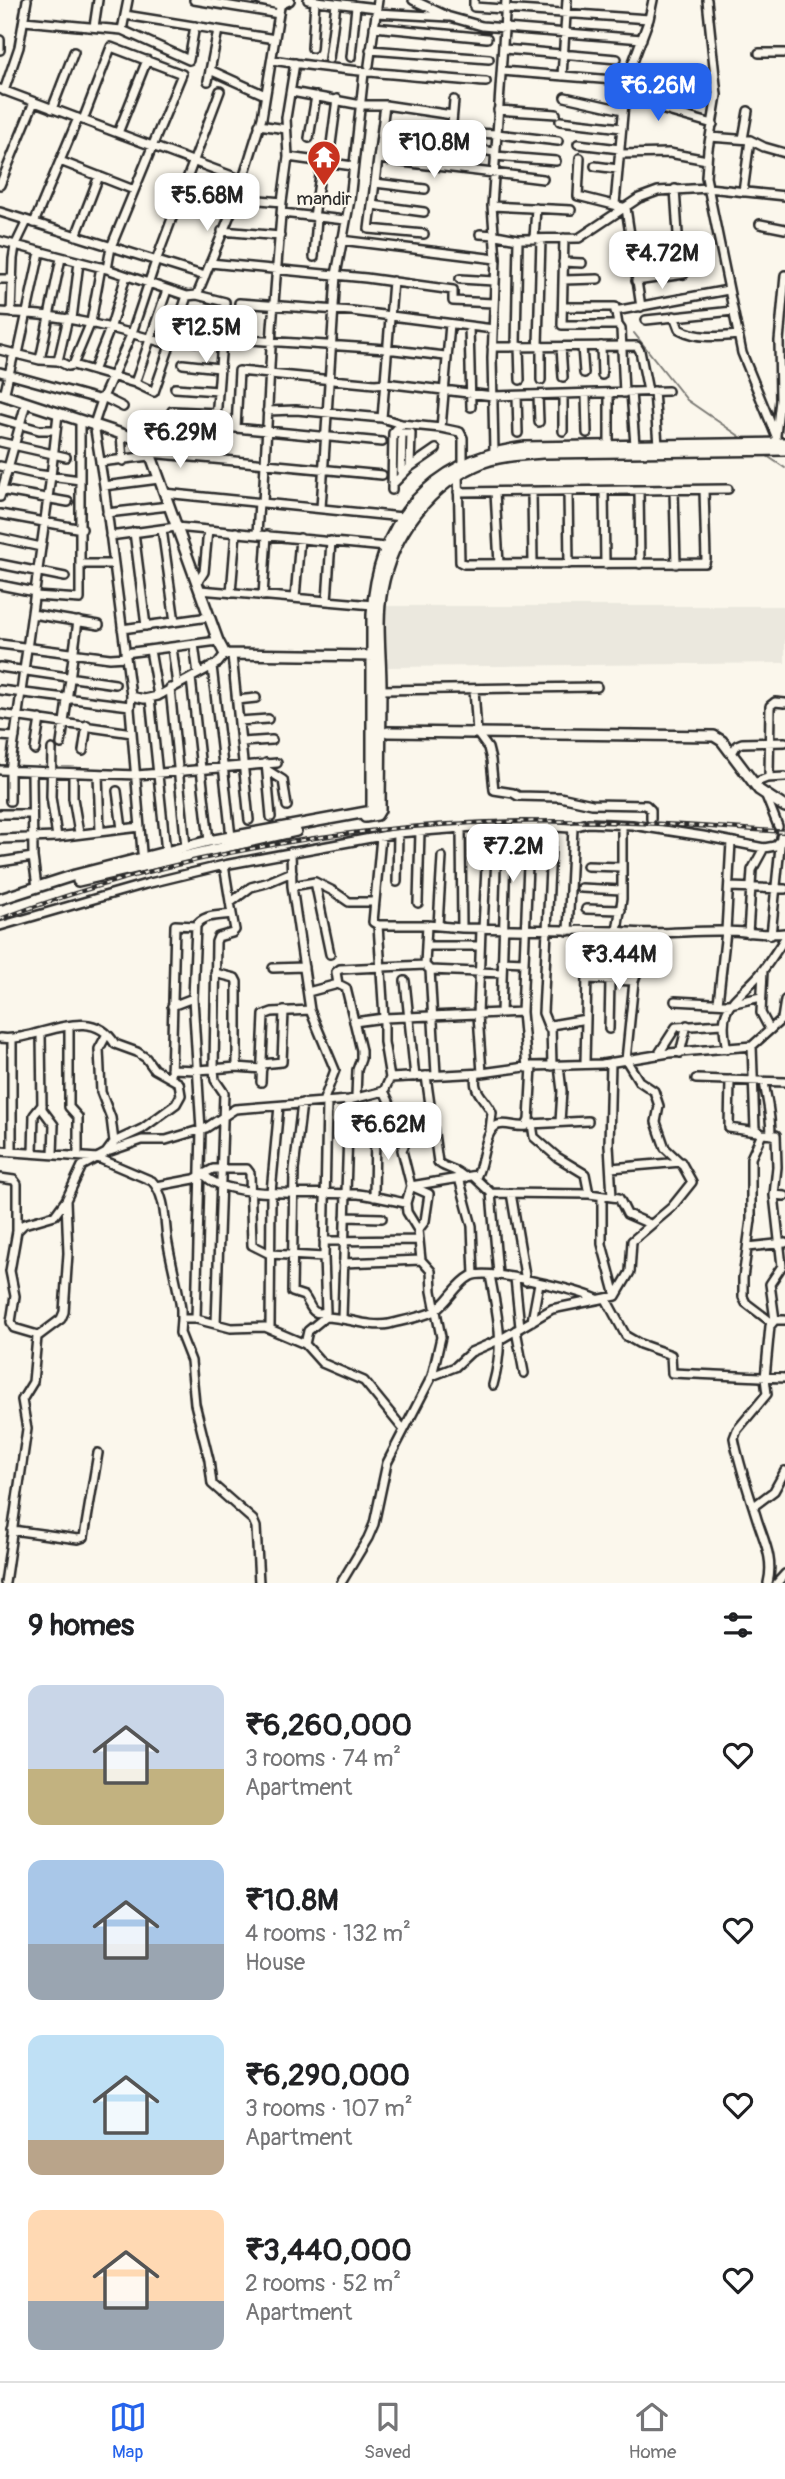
<!DOCTYPE html>
<meta charset="utf-8">
<style>
:root{--surface:#fff;--page:#f6f6f6;--text:#202124;--muted:#757577;--line:#e0e0e0;--accent:#2563eb}
body{margin:0;font-family:Pangolin,sans-serif;background:var(--page);color:var(--text);height:100vh;display:flex;flex-direction:column;font-size:26px;white-space:nowrap}
*{box-sizing:border-box;margin:0}
p{font-size:23px;color:var(--muted)}
.icon{flex:none;width:38px;height:38px;fill:none;stroke:currentColor;stroke-width:2;stroke-linecap:round;stroke-linejoin:round}
.map{position:relative;height:1583px;overflow:hidden}
.details{display:flex;flex-direction:column;background:var(--surface);flex:1}
.details>*{flex:none}
.price{position:absolute;translate:-50% -60px;padding:0 16px;border-radius:14px;background:#fff;color:#222;font-size:23px;line-height:46px;filter:drop-shadow(0 2px 4px #0008)}
.price::after{content:'';position:absolute;left:50%;top:42px;width:21px;height:16px;margin-left:-10px;background:inherit;clip-path:polygon(0 0,100% 0,50% 100%)}
.price.active{background:var(--accent);color:#fff}
ul{padding:0;list-style:none}
li{display:flex;align-items:center;gap:21px;height:175px;padding:0 28px}
li span{display:grid;place-items:center;flex:none;width:196px;height:140px;border-radius:14px;color:#555}
li>.icon{margin-inline-start:auto}
span .icon{width:84px;height:84px;fill:#fffc;stroke-width:1}
li b{font-size:30px}
h2{display:flex;justify-content:space-between;align-items:center;height:84px;padding:0 28px;font-size:30px}
.menu{display:flex;justify-content:space-around;align-items:center;height:98px;border-top:2px solid var(--line);background:var(--surface);font-size:19px;color:var(--muted)}
.menu a{display:grid;justify-items:center;gap:4px}
.menu .active{color:var(--accent)}
.map>svg:first-child{display:block}
.built{fill:#ebe8de}
.lines{fill:none;stroke-linecap:round;stroke-linejoin:round}
.stream{stroke:#7b7a75;stroke-width:2}
.minor-casing{stroke:#2b2b2b;stroke-width:12}
.tertiary-casing{stroke:#2b2b2b;stroke-width:14}
.minor{stroke:#fbf7ec;stroke-width:7}
.tertiary{stroke:#fbf7ec;stroke-width:9}
.rail-casing{stroke:#2b2b2b;stroke-width:4.5}
.rail{stroke:#fbf7ec;stroke-width:2;stroke-dasharray:5;stroke-linecap:butt}
.labels{text-anchor:middle;dominant-baseline:central;stroke-width:5;stroke-linejoin:round;paint-order:stroke}
.poi-label{font-size:19px;fill:#2b2b2b;stroke:#fbf7ec}
</style>
<div class="map">
<svg width="785" height="1583" viewBox="0 0 785 1583">
<rect width="100%" height="100%" fill="#fbf7ec"/>
<filter id="ink" filterUnits="userSpaceOnUse"><feTurbulence type="fractalNoise" baseFrequency=".0143" numOctaves="2"/><feDisplacementMap in="SourceGraphic" scale="14" xChannelSelector="R" yChannelSelector="G"/><feConvolveMatrix kernelMatrix="1 2 1 2 8 2 1 2 1" color-interpolation-filters="sRGB"/></filter>
<g filter="url(#ink)">
<path class="built" d="M385,606H785V663L386,667Z"/>
<g class="lines">
<path class="stream" d="M634,333L687,400L745,440
M764,454L785,468"/>
<g class="minor-casing">
<path id="minor" d="M194,0L279,14
M308,0L377,8
M413,0L447,16
M474,0V7L649,19
M506,0L497,134L558,141
M707,0L717,95L708,149L706,177L742,353L776,436L777,446
M376,13L450,17L482,26L505,28L642,39
M125,15L275,39
M24,21L122,30L189,60L195,26
M94,27L98,0
M374,27L487,38
M122,30L128,0
M0,40V50
M312,48L315,1
M504,49L617,59
M370,50L489,59
M759,53H785
M351,57L356,6
M329,59L336,4
M272,60C343,71 414,76 486,82
M369,65L378,0
M210,70L265,95
M502,71L626,81
M562,76L567,0
M655,79L657,108L713,124
M208,81L218,30
M0,89L243,180
M4,91L19,47L27,0
M292,92L361,105H385L452,115
M565,97L623,110
M385,105L369,229L424,234
M52,109L74,52
M498,110L556,114
M560,121L622,128
M259,125L286,129
M451,132L497,134L492,206L496,259L492,358L494,452
M118,133L147,60
M381,137L495,152
M710,137L750,140L764,147L785,153
M309,138L316,96
M743,139L748,111
M578,144L620,149
M450,146L454,100
M330,152L337,99
M620,154L669,153L707,160
M495,156L556,161
M288,157L353,166
M580,158L578,196L626,208L641,307
M378,159L543,179
M60,161L134,190
M595,166L618,169
M375,183L425,189
M0,185L34,102
M675,189L679,249
M743,192L750,140
M237,198L282,202
M615,204L626,81L649,19L653,0
M372,205L424,212
M492,206L571,210
M0,212L205,276
M282,213L345,220
M314,217L322,161
M34,223L78,118
M760,224L785,229
M222,231L280,236
M480,234L496,235L518,239L579,238L639,198L658,191L708,188L785,196
M76,236L99,176
M564,238L562,325H618
M534,239L536,208
M341,240L496,259
M0,241L107,269L111,247L182,74L111,47L83,120
M314,257L317,218
M563,262L582,263
M210,263L366,278L453,290V301L493,303
M107,269L187,296L197,295L225,302L213,458
M0,279H13
M460,279L494,281
M563,280L598,279
M636,281L684,274
M197,295L237,198L262,118L281,1
M239,303L352,311L493,329
M563,307H615L618,325L621,329L624,393
M615,311L728,290
M0,312C62,314 112,327 171,345
M11,313L13,259L15,246L27,221
M674,316L679,329C697,339 718,337 738,335
M204,318L223,320
M72,319L79,262
M646,320L733,311
M469,326L471,407
M235,339L386,349L445,356
M191,341L221,344
M538,345L541,239
M516,346L518,239
M519,346L520,380
M541,346V380
M601,346L602,375
M492,347L637,346L640,351L648,391
M561,347L563,377
M582,347L584,373
M0,350L40,360L58,361L68,366L73,365L135,383L154,392L187,296
M18,354L40,252
M40,360L61,258
M58,361L68,318
M183,364L219,368
M73,365L91,322L101,267
M93,371L111,326L126,276
M0,372L98,399L103,397L123,407
M135,383L167,290
M175,388L218,391
M654,391L658,445
M631,392L635,445
M538,395L539,422
M563,395V431
M586,395L587,433
M4,396L14,353
M517,396L518,433
M172,411L216,413
M267,411L296,410L382,418L401,424L441,428L450,324
M382,418L393,281
M0,419L39,430H56
M215,428H236L382,442
M236,428L239,371L375,384L385,383L493,396L668,391
M441,428L460,432L463,438V464
M393,433H411L410,467
M121,434L123,461
M776,435L780,400L779,341L785,275
M0,442L66,457
M609,446V393
M150,453L382,475
M100,462L150,456
M0,466L35,474L80,480
M458,472L460,562L464,564L705,563L706,559L704,490
M401,476L402,433
M392,485L410,467L436,449
M104,486L159,479
M0,490L68,502
M392,490L393,433L401,424
M639,490L640,564
M674,490L676,564
M532,491L533,564
M568,491L569,564
M604,491L605,564
M458,492L728,489
M495,492L499,564
M164,493L402,517
M0,497L26,403
M263,503L272,328L282,202L288,157L286,118L295,63
M321,508L336,275L350,200L364,73
M107,513L169,506
M0,514L82,529
M162,529L175,622
M134,532L146,626
M257,534L259,502
M110,536L176,527L386,547
M0,538L41,547
M0,564L65,577
M82,564H114
M197,583L204,572L208,530
M0,585L35,592
M200,590L373,605
M231,593L236,532
M35,596L80,599V420
M263,596L267,535
M295,598L300,538
M327,601L331,541
M32,614L99,625
M122,629L209,617
M0,644L110,658L126,657
M194,644L198,674
M172,647L177,685
M150,650L158,696
M125,653L218,641
M232,655L249,820
M212,666L231,837
M0,667L115,684
M191,678L209,841
M170,688L186,847
M474,689L477,733L488,748L491,760L494,790L513,793L518,796L560,797L592,804L646,805L651,810V819
M0,690L130,706
M381,690L597,687
M131,696L144,699L158,696L218,663L225,654
M150,698L166,852
M237,700L256,698
M0,714L132,733
M239,721L268,719
M0,736L15,737
M242,742L272,740
M61,744L78,621
M52,749L51,797L57,837
M35,750L40,719
M83,751L87,725
M732,753L737,745L742,743L785,742
M266,763L271,817
M0,770L137,775L277,763
M267,770L283,780L287,806
M73,773V798L79,833
M98,774L100,831
M769,778L770,706L775,702L785,703
M754,783L767,778L785,777
M117,791L122,829
M766,796L778,826
M10,801V771L51,476L58,414
M0,814H32
M461,828L462,928L617,931C653,936 689,930 726,931C746,931 765,936 785,933
M0,839L57,837L140,827
M142,852L130,709L131,696L104,486L94,424L103,397L132,333L156,261L220,91
M291,852L292,886
M33,857L37,887
M0,862L33,857L32,772
M587,866L622,867
M315,882L333,891L349,902H374
M397,882L398,833
M729,887L785,889
M581,888L622,890
M230,903L251,887L266,883L292,872
M418,903L420,831
M586,909L621,910
M378,925L373,922L381,837
M427,925H378L384,1018L522,1012
M438,925L442,857
M0,926L146,884L224,865L398,833L488,826L523,825L570,828L588,823L632,825L703,836L764,848L775,846L780,841
M481,929L478,1015L482,1073
M483,929L488,826
M568,931L573,828
M617,931L622,899V826
M748,933L752,870L764,848
M771,935L781,837H785
M426,946H480
M502,961L524,962
M273,968L304,967
M430,970L502,973
M763,970L761,1013L770,1030
M587,979L634,981
M405,981L415,1077
M338,984L336,972L340,969L425,965
M308,992L338,984L346,988L361,1050V1059L357,1070L356,1097
M193,998L201,1130L196,1319H181L180,1333L191,1361L195,1404L209,1460L212,1484L253,1520L256,1527L259,1583
M675,1001L730,1004L761,997
M718,1003L726,931L731,842
M172,1006L193,998L196,926
M501,1013L506,852
M354,1022L384,1018V1042L390,1078
M69,1026V1107L78,1117V1156
M549,1028L543,1013L552,827
M609,1029L610,980
M41,1034L42,1109L54,1125L53,1154
M107,1034L99,1049L101,1092L111,1118L114,1142
M0,1038C37,1043 90,1001 115,1044L137,1052L146,1058L154,1069L179,1083L181,1095L176,1104L142,1129L114,1142L106,1153L82,1166L66,1200L55,1215L24,1224L17,1231L10,1271L15,1296L11,1322L14,1328L38,1335
M752,1046L755,1129L762,1134L776,1135L777,1167L774,1195L785,1196
M727,1049C717,1004 733,1004 760,974C769,963 777,950 785,938
M680,1053L687,1025
M658,1055L676,1027L723,1024
M611,1062L609,1145L612,1197
M585,1063L588,931
M262,1064L282,1062L284,1011
M552,1066L551,1025L586,1019
M559,1066L562,1091L560,1122
M237,1067L262,1069
M527,1068L522,1012L529,840
M171,1069L198,1070L237,1067V982L235,978L215,973
M477,1073C470,1091 486,1098 492,1113L490,1130
M436,1074L430,970L425,965L427,925L462,928
M426,1076L438,1162C444,1169 455,1167 465,1178
M171,1077L175,925L196,926C203,914 219,916 232,914L224,865
M696,1079L785,1082
M730,1080L729,1128L757,1132
M261,1082L264,1015L272,1012L310,1010
M764,1082C767,1101 771,1115 771,1135
M323,1102L335,1070L310,1010L292,886L315,882L330,954
M327,1102L324,1257L326,1312L325,1317L308,1331L305,1344L322,1363L364,1381L404,1430
M302,1103L294,1170L292,1292L304,1296C312,1306 310,1316 326,1312
M530,1124L588,1121
M532,1124L534,1137L557,1157L585,1174L589,1194
M762,1134L751,1158V1220L743,1278V1297L746,1303L771,1322
M0,1151L98,1158L152,1181C167,1197 164,1224 168,1244C172,1266 178,1287 181,1309V1319
M12,1151V1040
M110,1151L142,1140H166L206,1128L235,1109L349,1100L384,1091
M33,1153L34,1115L42,1105
M611,1168L681,1162
M204,1174C222,1201 325,1191 358,1194C374,1196 390,1200 406,1203
M473,1176L491,1193L589,1194L619,1198L627,1214L650,1224
M0,1178L14,1180L17,1184V1230
M459,1178L472,1226L474,1275
M157,1186L194,1179L213,1169H247L250,1173L252,1245L270,1254L324,1257
M491,1193L498,1274
M511,1193L526,1281
M774,1195L782,1266L770,1284L775,1320H785
M602,1196V1244L616,1296
M374,1197L375,1132L401,1126
M345,1217L382,1218
M418,1230L425,1221L429,1194L411,1186L402,1150L407,1139L384,1091L390,1078L482,1073L532,1066L602,1064L669,1053L752,1046L782,1019L785,1000
M324,1241L418,1240
M748,1247L785,1243
M343,1263L421,1260
M490,1275C498,1319 505,1341 493,1385
M515,1278L520,1327
M606,1299L626,1336L640,1344L671,1355L672,1373L785,1378
M325,1317C346,1317 369,1328 389,1324C400,1321 428,1316 436,1310C449,1301 456,1284 471,1276C489,1268 577,1290 597,1299
M342,1318L349,1100
M196,1319L231,1328L265,1327L305,1344
M532,1321L539,1283
M216,1323L224,1093L215,1080L214,1069L216,942L218,937L232,933L235,930L232,914
M270,1329L271,1192L279,1106
M516,1330L524,1373
M432,1376L455,1367L471,1352L501,1339L552,1309L616,1296L630,1272L632,1241L672,1207L692,1182L682,1164L665,1148L656,1122L659,1106L654,1091L639,1081L626,1060L634,981L651,933
M754,1506L774,1491L785,1471
M12,1530L78,1539L84,1537L98,1453
M5,1583L27,1429L22,1400L33,1382L37,1337L61,1319L64,1312L68,1253L66,1200
M341,1583L368,1538L374,1524L387,1463L432,1376L441,1337L432,1291L431,1271L421,1260L418,1230L407,1212L406,1203L411,1186L477,1175C484,1162 484,1130 498,1125C507,1122 516,1128 526,1126L529,1120L532,1066
M768,1583C774,1559 764,1541 757,1519C749,1493 739,1465 734,1438L737,1430L767,1394L765,1378L770,1326L775,1320
M777,1583L785,1574"/>
</g>
<g class="tertiary-casing">
<path id="tertiary" d="M261,0L280,4L289,0
M0,394L146,442L218,641L225,654L375,656
M388,732L714,736L722,741L759,790L785,807
M365,817L377,815L380,810C380,769 381,728 381,687C381,655 376,621 382,590C392,534 430,483 484,462C502,455 523,455 542,453L785,450
M78,881L296,831
M0,899L75,875L209,841L372,811V615C377,522 432,459 525,447L785,443"/>
</g>
<use href="#minor" class="minor"/>
<use href="#tertiary" class="tertiary"/>
<g class="rail-casing">
<path id="rail" d="M0,919C161,859 332,826 504,822C598,819 691,825 785,832"/>
</g>
<use href="#rail" class="rail"/>
</g>
</g>
<defs>
<g id="temple-pin" transform="scale(1.75)"><path d="M0 17L-7.5 6A9.5 9.5 0 1 1 7.5 6Z" fill="#c8321e" stroke="#fbf7ec"/><path d="M0-6L5-2H3V0L6.5 2.5H4V6H1.5V3h-3V6H-4V2.5H-6.5L-3 0V-2H-5Z" fill="#fff"/></g>
</defs>
<g fill-rule="evenodd">
<use href="#temple-pin" x="324" y="157"/>
</g>
<g class="labels">
<g class="poi-label">
<text x="324" y="199">mandir</text>
</g>
</g>
</svg>
<b class="price active" style="left:658px;top:123px">₹6.26M</b>
<b class="price" style="left:434px;top:180px">₹10.8M</b>
<b class="price" style="left:207px;top:233px">₹5.68M</b>
<b class="price" style="left:662px;top:291px">₹4.72M</b>
<b class="price" style="left:206px;top:365px">₹12.5M</b>
<b class="price" style="left:180px;top:470px">₹6.29M</b>
<b class="price" style="left:513px;top:884px">₹7.2M</b>
<b class="price" style="left:619px;top:992px">₹3.44M</b>
<b class="price" style="left:388px;top:1162px">₹6.62M</b>
</div>
<section class="details">
<h2>9 homes<svg class="icon" aria-label="filters" viewBox="0 0 24 24"><path d="M4 7h16M4 17h16"/><circle cx="9" cy="7" r="2"/><circle cx="15" cy="17" r="2"/></svg></h2>
<ul>
<li><span style="background:linear-gradient(#c9d6e8 60%,#c2b280 0)"><svg class="icon" aria-label="home" viewBox="0 0 24 24"><path d="M3 11l9-7 9 7M6 9v11h12V9"/></svg></span><div><b>₹6,260,000</b><p>3 rooms · 74 m²</p><p>Apartment</p></div><svg class="icon" aria-label="heart" viewBox="0 0 24 24"><path d="M12 20l-8-8c-3-5 5-10 8-4 3-6 11-1 8 4z"/></svg></li>
<li><span style="background:linear-gradient(#a9c7e8 60%,#9aa5b1 0)"><svg class="icon" aria-label="home" viewBox="0 0 24 24"><path d="M3 11l9-7 9 7M6 9v11h12V9"/></svg></span><div><b>₹10.8M</b><p>4 rooms · 132 m²</p><p>House</p></div><svg class="icon" aria-label="heart" viewBox="0 0 24 24"><path d="M12 20l-8-8c-3-5 5-10 8-4 3-6 11-1 8 4z"/></svg></li>
<li><span style="background:linear-gradient(#bfe0f5 75%,#b9a48a 0)"><svg class="icon" aria-label="home" viewBox="0 0 24 24"><path d="M3 11l9-7 9 7M6 9v11h12V9"/></svg></span><div><b>₹6,290,000</b><p>3 rooms · 107 m²</p><p>Apartment</p></div><svg class="icon" aria-label="heart" viewBox="0 0 24 24"><path d="M12 20l-8-8c-3-5 5-10 8-4 3-6 11-1 8 4z"/></svg></li>
<li><span style="background:linear-gradient(#ffd9b3 65%,#9aa5b1 0)"><svg class="icon" aria-label="home" viewBox="0 0 24 24"><path d="M3 11l9-7 9 7M6 9v11h12V9"/></svg></span><div><b>₹3,440,000</b><p>2 rooms · 52 m²</p><p>Apartment</p></div><svg class="icon" aria-label="heart" viewBox="0 0 24 24"><path d="M12 20l-8-8c-3-5 5-10 8-4 3-6 11-1 8 4z"/></svg></li>
</ul>
</section>
<nav class="menu">
<a class="active"><svg class="icon" aria-label="map" viewBox="0 0 24 24"><path d="M3 6l6-2 6 2 6-2v14l-6 2-6-2-6 2zM9 4v14M15 6v14"/></svg>Map</a>
<a><svg class="icon" aria-label="saved" viewBox="0 0 24 24"><path d="M7 4h10v16l-5-4-5 4z"/></svg>Saved</a>
<a><svg class="icon" aria-label="home" viewBox="0 0 24 24"><path d="M3 11l9-7 9 7M6 9v11h12V9"/></svg>Home</a>
</nav>
